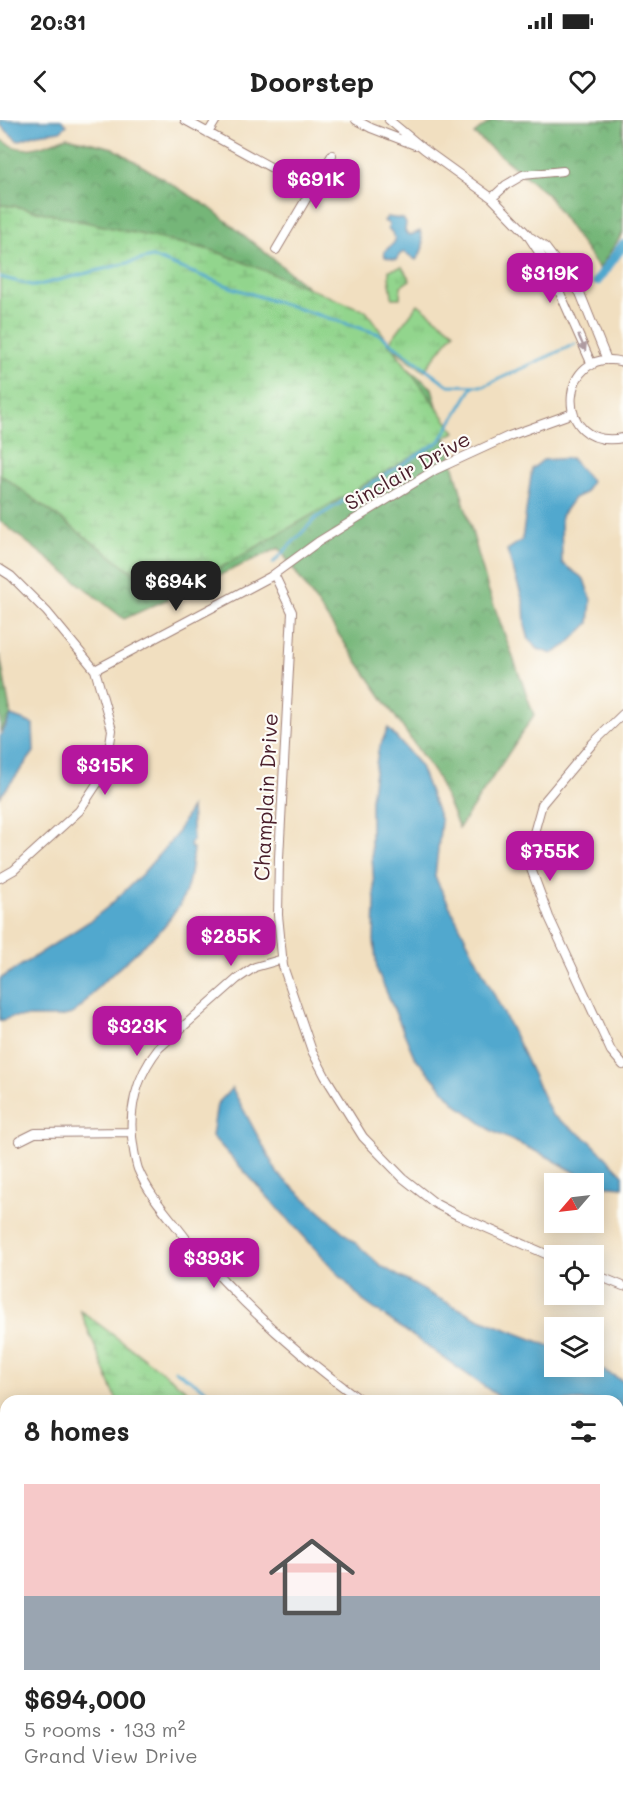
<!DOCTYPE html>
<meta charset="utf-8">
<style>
:root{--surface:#fff;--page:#f2f2f2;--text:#222;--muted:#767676;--line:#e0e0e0;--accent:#b5179e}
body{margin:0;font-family:Mali,sans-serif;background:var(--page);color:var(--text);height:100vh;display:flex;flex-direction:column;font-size:22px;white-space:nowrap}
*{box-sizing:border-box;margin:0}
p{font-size:20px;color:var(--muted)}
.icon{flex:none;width:33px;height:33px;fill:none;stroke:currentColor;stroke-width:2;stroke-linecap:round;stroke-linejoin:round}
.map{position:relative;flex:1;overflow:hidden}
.panel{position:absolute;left:0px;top:1275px;width:624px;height:402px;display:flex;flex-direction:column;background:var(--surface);border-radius:18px 18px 0 0;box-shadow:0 3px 15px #0003}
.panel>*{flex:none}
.needle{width:39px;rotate:242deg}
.fabs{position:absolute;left:544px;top:1053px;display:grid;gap:12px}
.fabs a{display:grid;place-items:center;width:60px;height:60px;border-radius:0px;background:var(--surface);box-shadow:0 3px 15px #0003;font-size:30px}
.price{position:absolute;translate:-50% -51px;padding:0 14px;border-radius:12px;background:var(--accent);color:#fff;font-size:20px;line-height:39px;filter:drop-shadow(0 2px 3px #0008)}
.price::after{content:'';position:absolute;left:50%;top:36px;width:18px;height:14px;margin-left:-9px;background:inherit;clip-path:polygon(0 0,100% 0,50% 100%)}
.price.on{background:#222;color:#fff}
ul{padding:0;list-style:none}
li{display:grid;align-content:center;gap:12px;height:318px;padding:0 24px}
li+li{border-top:2px solid var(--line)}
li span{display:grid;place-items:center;height:186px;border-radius:0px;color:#555}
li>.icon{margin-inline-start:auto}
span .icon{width:108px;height:108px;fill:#fffc;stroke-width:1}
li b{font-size:26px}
h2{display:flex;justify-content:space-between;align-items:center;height:72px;padding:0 24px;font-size:26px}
.status{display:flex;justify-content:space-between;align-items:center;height:42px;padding:0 30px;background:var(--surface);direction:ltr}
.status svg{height:16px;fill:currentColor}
header{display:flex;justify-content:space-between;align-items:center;height:78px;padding:0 24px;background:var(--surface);font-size:27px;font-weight:800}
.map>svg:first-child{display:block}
.forest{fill:url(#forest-crowns);stroke:#606a52;stroke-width:1.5}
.wetland{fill:url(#wetland-marsh);stroke:#6e7a5c;stroke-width:1.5}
.park{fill:url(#park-tufts);stroke:#6e7a5c;stroke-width:1.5}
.water{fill:#51a8ce;stroke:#4e647c;stroke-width:1.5}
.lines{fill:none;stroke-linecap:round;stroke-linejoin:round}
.stream{stroke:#51a8ce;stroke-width:3}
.canal{stroke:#51a8ce;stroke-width:10}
.street-casing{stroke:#9e7f76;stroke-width:10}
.street{stroke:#fff;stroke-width:8}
.oneway{fill:#ae9aa0}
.labels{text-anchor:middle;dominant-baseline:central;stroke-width:4.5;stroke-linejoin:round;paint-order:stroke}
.street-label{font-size:21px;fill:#4a1f2b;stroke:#fdfcf7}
</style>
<div class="status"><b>20:31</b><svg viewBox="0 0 49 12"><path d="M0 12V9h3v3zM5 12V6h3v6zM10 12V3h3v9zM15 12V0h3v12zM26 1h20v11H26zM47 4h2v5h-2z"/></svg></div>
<header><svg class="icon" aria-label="back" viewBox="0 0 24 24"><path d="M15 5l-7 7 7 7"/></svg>Doorstep<svg class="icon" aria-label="heart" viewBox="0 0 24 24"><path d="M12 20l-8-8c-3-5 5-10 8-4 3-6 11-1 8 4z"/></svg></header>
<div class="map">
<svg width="623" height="1677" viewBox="0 0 623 1677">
<defs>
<pattern id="forest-crowns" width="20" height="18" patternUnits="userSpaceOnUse" patternTransform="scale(1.5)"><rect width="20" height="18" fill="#75b678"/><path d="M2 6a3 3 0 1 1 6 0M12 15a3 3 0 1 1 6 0" fill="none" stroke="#629363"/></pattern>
<pattern id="wetland-marsh" width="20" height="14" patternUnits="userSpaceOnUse" patternTransform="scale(1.5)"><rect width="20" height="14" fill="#92d58d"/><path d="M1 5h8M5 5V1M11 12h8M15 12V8" fill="none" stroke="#7fb67a"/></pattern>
<pattern id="park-tufts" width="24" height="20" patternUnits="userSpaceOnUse" patternTransform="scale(1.5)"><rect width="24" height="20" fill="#92d58d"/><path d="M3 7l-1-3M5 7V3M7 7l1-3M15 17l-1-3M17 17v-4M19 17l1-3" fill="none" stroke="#7fb67a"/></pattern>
</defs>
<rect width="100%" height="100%" fill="#fdfcf7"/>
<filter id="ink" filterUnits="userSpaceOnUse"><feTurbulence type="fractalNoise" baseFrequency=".0167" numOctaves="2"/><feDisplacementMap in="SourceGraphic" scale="12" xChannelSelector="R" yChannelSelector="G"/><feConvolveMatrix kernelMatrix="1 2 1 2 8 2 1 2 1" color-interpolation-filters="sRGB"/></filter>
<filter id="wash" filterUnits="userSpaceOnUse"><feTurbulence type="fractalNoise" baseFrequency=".008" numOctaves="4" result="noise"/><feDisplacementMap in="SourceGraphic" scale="24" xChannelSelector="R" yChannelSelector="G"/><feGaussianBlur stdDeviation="1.35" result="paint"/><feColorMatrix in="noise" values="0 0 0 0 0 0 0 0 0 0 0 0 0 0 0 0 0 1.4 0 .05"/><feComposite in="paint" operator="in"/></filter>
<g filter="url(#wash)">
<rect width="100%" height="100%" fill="#f1dfc0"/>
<path class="forest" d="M492,0H623V113L599,149L547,74L474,14Z
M67,17L113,28L209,87L432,268L488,469L534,595L459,708L437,657L279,428L124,499L0,401V19C24,37 42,26 67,17Z
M0,535L11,596L0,612Z"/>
<path class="wetland" d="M0,85L14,86L215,131L366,191L455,312L168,478L0,354Z
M80,1190L201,1281H117Z
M21,1671H367L369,1677H17Z"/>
<path class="park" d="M402,147L410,160L401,166L400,178H392C392,168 388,160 389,150Z
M418,184L454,212L424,251L388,224Z"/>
<path class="water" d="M0,0H61L67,5L60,11L37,14L18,21L0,5Z
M387,97L403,99L406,103L405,111L407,114L411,115L420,111C424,125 425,128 416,140L404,132L400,134L396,140L385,137L384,132C394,122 401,122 388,108L389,104L384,101Z
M571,338L591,361L585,373L574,378L561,396L562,443L584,459L591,480L589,503L567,525L552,534L538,529L529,520L525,505L524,484L507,430L522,420L532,349L543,340Z
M11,596L33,604L34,632L0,677V617Z
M388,608L419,644L441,701L435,757L513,912L552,995L590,1021L623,1055V1067L597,1065L548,1037L492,1011L455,983L414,936L377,850L374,820L375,781L371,722V679L378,631Z
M191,687L193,720L190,724L191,728H193C191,749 190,767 179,786C174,793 169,798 165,806L98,867L81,887L72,894L60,897H12L0,901V859L90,801L109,786L142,754L176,715Z
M232,968L278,1054L381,1146L432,1175L480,1199L555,1228V1246H594V1245L623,1261V1366L618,1363V1281H505L363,1181L212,1016L217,984Z
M0,1562L6,1567V1589L0,1594Z"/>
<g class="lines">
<path class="stream" d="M0,157L35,166L152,137L236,169L379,214L448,265L484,266L575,224
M273,443L316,398L440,321L473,266
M175,1250L223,1281
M618,1526L623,1516
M618,1557L623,1560
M352,1677L363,1671"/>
<path class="canal" d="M597,161L623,125"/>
</g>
</g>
<g filter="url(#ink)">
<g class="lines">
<g class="street-casing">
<path id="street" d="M185,0L312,70
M356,0L371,8L415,25
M389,0L424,29L492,78L527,114L548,146L592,245
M208,13L216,0
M492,78L506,65L523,55L563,51
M532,118L545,127L580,173L607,240
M276,130L332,35
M623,242C559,223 550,332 623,318
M0,449L11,456L47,492L95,550L112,610L106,650L79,691L14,750L0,758
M274,454L292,492L279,738L278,795L283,846L312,931L325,956L363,1017L403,1058L436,1084L457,1095L555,1138
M95,550L270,457L318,422L435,350L509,316L573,293
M623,594L593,623L542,684L527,738L549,797L611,931L623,945
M283,839L255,847L237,859L159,928C135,958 127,994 134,1031C135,1037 136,1043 138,1049C150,1078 172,1099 190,1124C200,1137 213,1149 224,1161C266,1206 312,1245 362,1281
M19,1021L35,1013L131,1012
M594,1154L623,1166
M0,1370L6,1377
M618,1457L623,1461"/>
</g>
<use href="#street" class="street"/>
</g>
<defs><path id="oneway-solid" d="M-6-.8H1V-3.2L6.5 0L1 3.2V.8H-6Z" transform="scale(1.5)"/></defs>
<use class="oneway" href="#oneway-solid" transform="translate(582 223) rotate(66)"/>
</g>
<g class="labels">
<g class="street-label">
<text transform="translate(407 350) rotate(-29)">Sinclair Drive</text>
<text transform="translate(265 677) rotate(-87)">Champlain Drive</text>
</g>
</g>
</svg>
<div class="fabs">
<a><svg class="needle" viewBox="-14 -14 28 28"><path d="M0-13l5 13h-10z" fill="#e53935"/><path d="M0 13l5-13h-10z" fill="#767676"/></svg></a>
<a><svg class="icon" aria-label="locate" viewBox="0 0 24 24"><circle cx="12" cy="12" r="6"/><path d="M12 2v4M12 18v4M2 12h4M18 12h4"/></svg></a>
<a><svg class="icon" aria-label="layers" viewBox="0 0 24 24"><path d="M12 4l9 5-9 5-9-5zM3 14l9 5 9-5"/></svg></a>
</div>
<b class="price" style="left:316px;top:90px">$691K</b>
<b class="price" style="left:550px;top:184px">$319K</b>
<b class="price on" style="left:176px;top:492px">$694K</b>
<b class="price" style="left:105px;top:676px">$315K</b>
<b class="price" style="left:550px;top:762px">$755K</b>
<b class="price" style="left:231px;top:847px">$285K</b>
<b class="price" style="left:137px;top:937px">$323K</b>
<b class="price" style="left:214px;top:1169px">$393K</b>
<section class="panel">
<h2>8 homes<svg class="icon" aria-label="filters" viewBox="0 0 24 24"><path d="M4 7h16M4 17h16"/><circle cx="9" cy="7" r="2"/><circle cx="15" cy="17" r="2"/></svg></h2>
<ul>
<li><span style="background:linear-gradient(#f6c9c9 60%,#9aa5b1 0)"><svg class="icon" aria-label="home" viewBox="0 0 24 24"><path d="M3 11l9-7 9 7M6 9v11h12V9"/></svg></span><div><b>$694,000</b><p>5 rooms · 133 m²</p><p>Grand View Drive</p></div></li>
</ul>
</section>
</div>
